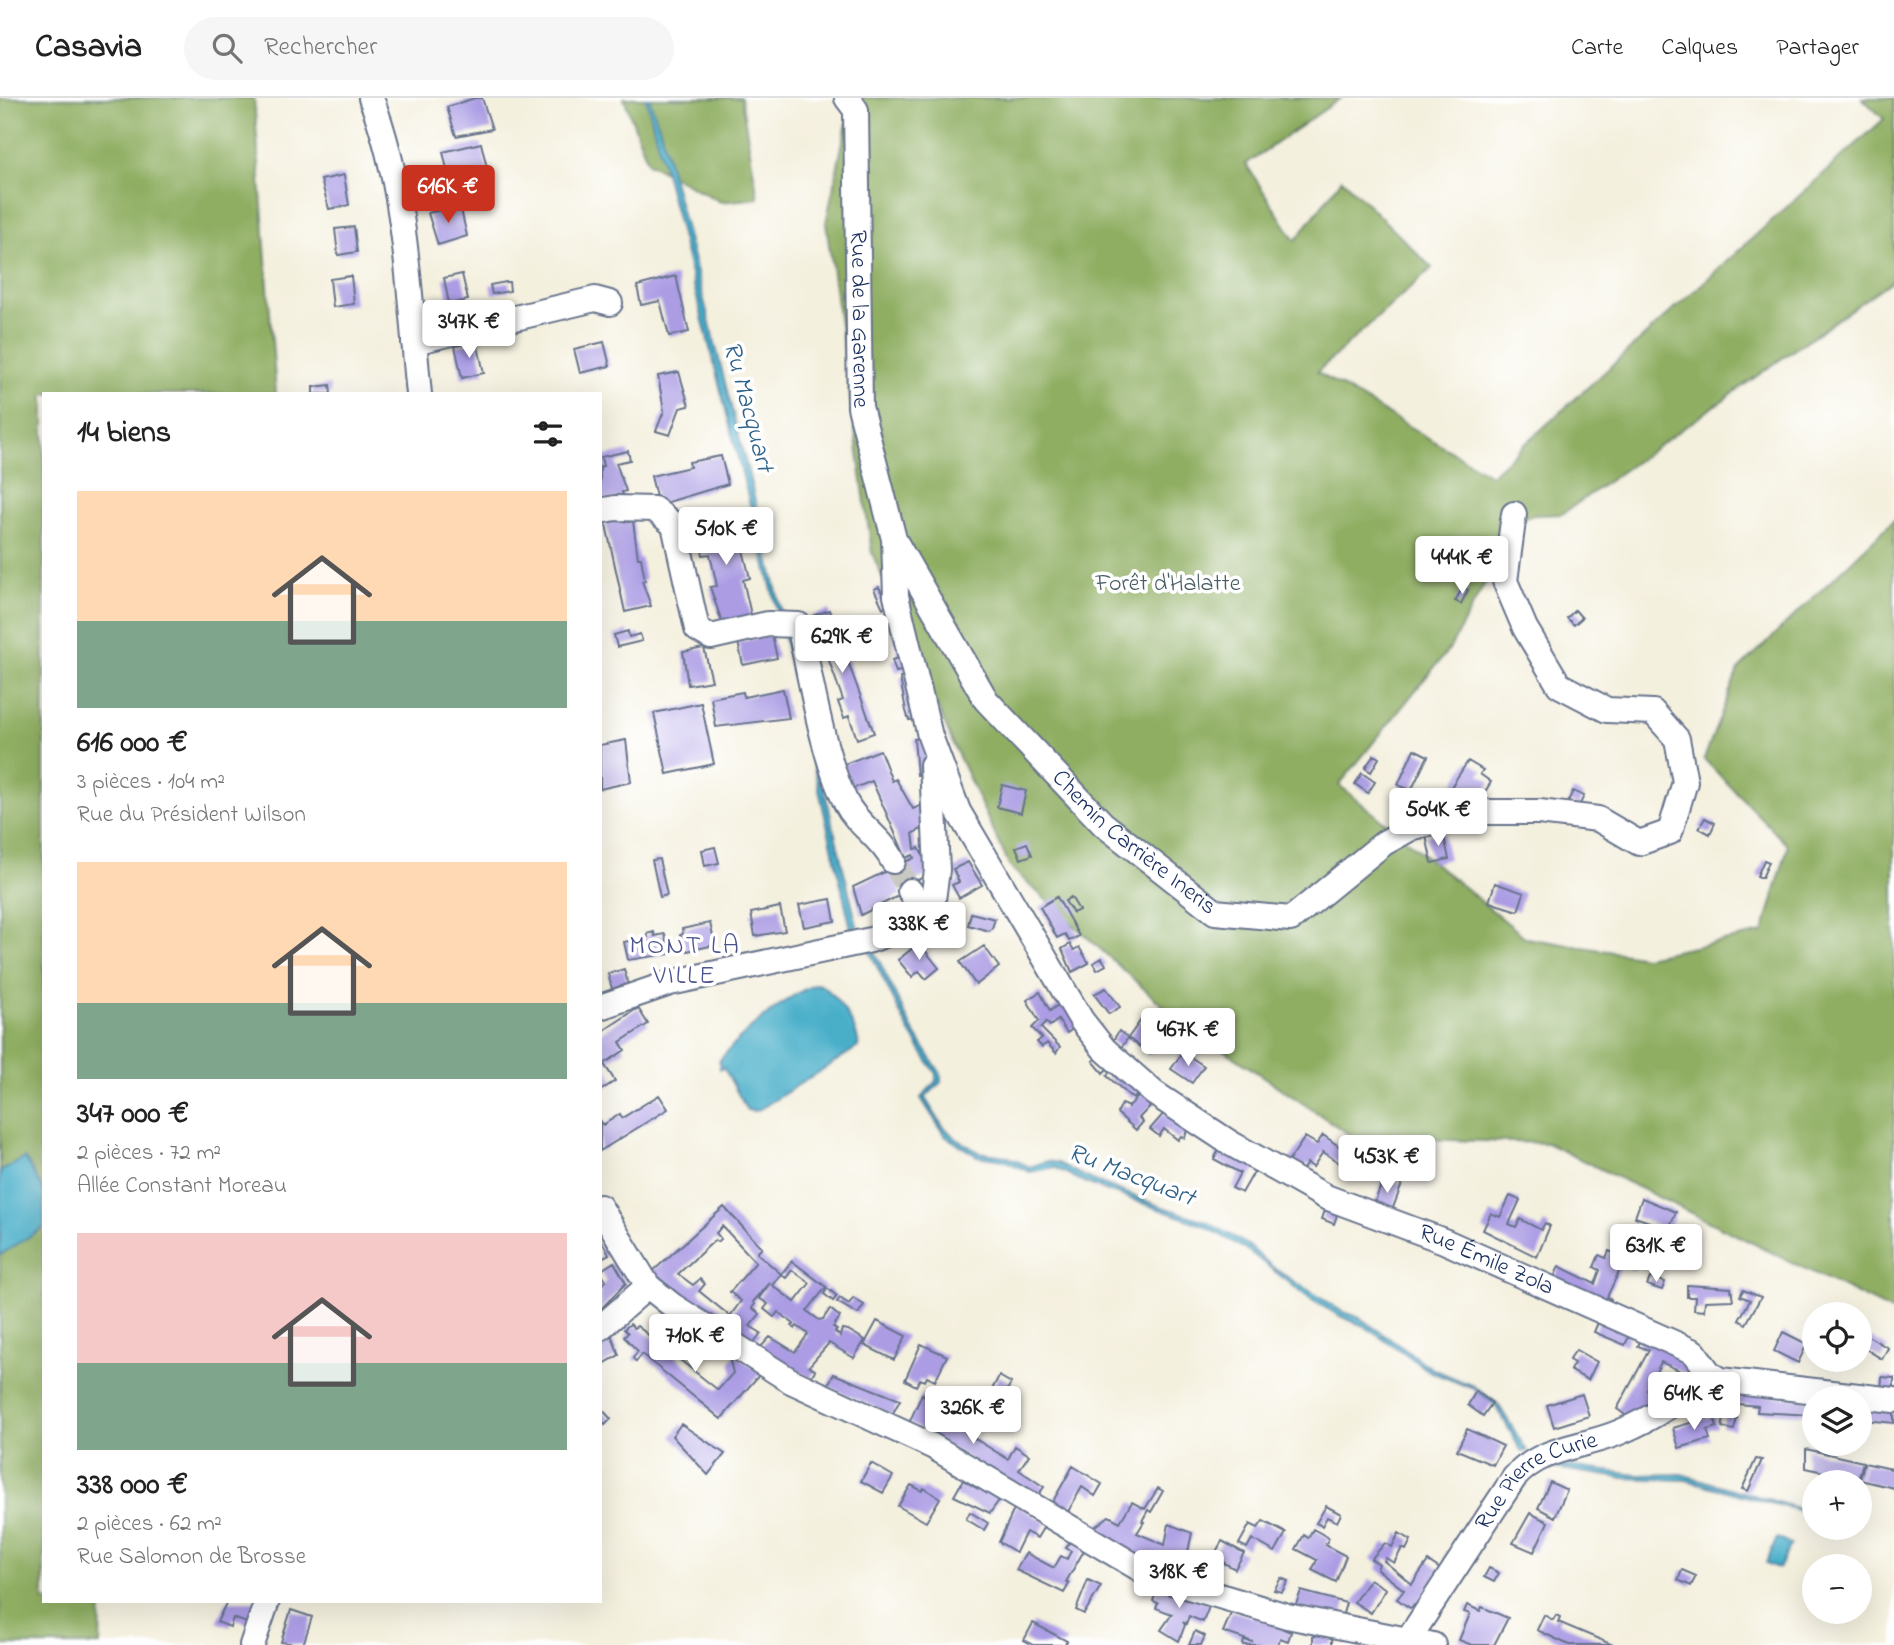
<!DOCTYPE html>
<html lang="fr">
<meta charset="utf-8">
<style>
:root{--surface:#fff;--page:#f6f6f6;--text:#222;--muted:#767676;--line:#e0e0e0;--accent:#c8321e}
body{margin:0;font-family:"Indie Flower",sans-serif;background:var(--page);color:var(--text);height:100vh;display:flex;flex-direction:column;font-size:26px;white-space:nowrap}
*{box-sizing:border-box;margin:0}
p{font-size:23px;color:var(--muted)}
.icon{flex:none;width:38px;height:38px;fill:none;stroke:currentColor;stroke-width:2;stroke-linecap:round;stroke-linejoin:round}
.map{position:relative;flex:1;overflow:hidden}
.panel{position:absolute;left:42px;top:294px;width:560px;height:1211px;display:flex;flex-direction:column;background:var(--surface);border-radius:0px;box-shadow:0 7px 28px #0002}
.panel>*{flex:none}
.tools{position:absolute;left:1802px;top:1204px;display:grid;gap:14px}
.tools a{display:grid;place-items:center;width:70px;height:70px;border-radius:50%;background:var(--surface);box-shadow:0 7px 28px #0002;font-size:35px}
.price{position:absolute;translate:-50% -60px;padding:0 16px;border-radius:7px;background:#fff;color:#222;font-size:23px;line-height:46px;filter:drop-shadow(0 2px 4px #0008)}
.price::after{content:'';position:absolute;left:50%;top:42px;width:21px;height:16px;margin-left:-10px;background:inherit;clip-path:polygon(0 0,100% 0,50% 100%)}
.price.active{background:var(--accent);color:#fff}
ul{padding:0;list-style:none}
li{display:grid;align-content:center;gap:14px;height:371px;padding:0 35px}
li span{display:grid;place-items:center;height:217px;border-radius:0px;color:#555}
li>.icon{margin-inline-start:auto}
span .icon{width:126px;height:126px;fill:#fffc;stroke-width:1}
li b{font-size:30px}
h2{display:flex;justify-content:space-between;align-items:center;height:84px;padding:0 35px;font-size:30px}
header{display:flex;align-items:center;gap:42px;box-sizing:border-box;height:98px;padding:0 35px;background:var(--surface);border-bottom:2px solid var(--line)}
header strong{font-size:33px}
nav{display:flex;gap:38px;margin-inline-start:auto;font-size:24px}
.search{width:490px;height:63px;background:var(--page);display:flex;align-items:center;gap:18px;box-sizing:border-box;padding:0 24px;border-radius:38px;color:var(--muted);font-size:26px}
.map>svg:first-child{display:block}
.forest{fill:#8fae62;stroke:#556e60;stroke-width:2}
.water{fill:#4aafc9;stroke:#326f94;stroke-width:2}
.building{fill:#ab9ce4;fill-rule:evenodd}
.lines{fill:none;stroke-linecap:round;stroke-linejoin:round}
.minor-tunnel{stroke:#c9c9c4;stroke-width:24;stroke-dasharray:24 12;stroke-linecap:butt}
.minor-casing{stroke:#67738b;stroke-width:28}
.minor{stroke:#fff;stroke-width:24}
.labels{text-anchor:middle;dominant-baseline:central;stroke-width:7;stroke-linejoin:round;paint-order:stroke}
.street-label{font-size:24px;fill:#1b2f5e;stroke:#fff}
.park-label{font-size:24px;fill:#495e63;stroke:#fff}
.water-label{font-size:26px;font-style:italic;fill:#2e6289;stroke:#fff}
.neighbourhood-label{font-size:26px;letter-spacing:2px;fill:#4d558d;stroke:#fff}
</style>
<header>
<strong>Casavia</strong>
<div class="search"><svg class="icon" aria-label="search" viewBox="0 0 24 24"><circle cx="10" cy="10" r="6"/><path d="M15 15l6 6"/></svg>Rechercher</div>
<nav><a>Carte</a><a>Calques</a><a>Partager</a></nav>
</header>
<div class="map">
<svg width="1894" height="1547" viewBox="0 0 1894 1547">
<rect width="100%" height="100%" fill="#fff"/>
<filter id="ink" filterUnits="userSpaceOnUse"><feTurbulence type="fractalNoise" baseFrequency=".0143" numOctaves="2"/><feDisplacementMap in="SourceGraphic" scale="14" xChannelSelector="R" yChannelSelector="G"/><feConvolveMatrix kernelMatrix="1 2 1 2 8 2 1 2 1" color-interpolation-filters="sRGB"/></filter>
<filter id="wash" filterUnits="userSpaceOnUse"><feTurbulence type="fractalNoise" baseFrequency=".00686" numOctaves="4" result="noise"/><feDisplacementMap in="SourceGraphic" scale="28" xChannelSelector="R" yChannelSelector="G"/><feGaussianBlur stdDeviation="1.57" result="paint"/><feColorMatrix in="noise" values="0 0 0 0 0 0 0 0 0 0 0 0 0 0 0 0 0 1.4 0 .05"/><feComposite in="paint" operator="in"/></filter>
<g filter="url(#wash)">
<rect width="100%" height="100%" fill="#f4f0de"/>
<path class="forest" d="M0,0H254L276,296H44V1094L25,1060L0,1074Z
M624,0H741L758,100L721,104L648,65Z
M852,0H1341L1246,66L1295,143L1342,81L1432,170L1317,274L1491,377L1884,21L1862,0H1894V181L1562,416L1535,417L1507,423L1491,474L1450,550L1339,687L1526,840L1645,859L1763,835L1788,748L1704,661L1738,572L1894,422V1214L1547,1045L1353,1039L1176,920L1010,769L955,650L872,455L826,125Z
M44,1129V1503H101L100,1547H0V1157Z"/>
<path class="water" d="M646,0H649L660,31L750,382L860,840L853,839L783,535Z
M872,848L912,931L941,976V984L925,1000L942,1027L954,1039L978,1054L1006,1058L1030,1069L1048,1063L1058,1065L1085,1079L1157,1107L1205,1123L1248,1147L1275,1171L1343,1214L1360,1220L1433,1271L1473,1288L1498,1306L1527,1353L1522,1354L1496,1308L1474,1291L1431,1274L1364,1228L1342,1219L1310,1201L1250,1154L1203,1127L1086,1085L1054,1069L1030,1074L1004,1062L977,1058L945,1038L921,1000L936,983V976L909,933L868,850Z
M817,886C832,888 862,935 858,949L765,1008L756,1013L747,1012L724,970L720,971L719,963C739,938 786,897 817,886Z
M25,1060L44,1094V1129L0,1157V1074Z
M1544,1365L1637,1377L1681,1376L1815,1415V1417L1686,1382L1622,1380L1540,1368Z
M1777,1440L1791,1446L1779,1471L1766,1465Z"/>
<g id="blocks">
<path class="building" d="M475,0H482L492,31L456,38L447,9Z
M481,45L488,74L450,84L443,54Z
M344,77L349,107L329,111L321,82Z
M460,107L467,138L438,147L428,115Z
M354,129L357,154L338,157L335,131Z
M462,176L468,202L449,206L444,180Z
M351,178L354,206L333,209L330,181Z
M676,178L689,234L669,238L660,203L641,207L637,188Z
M506,184H509L510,193L492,196L490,187Z
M477,244L484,275L462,280L455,248Z
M604,244L610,268L580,275L574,251Z
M679,274L689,308L680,310L670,337L656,333L664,313L658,278Z
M330,287L331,296H313V289Z
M628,353L630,362L616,365L626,393L622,394L624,401L600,402V369L603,368L601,359Z
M721,358L728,386L658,407L651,378L690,369L689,364Z
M726,411L735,449L742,448L750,480L743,482L752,521L723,527L710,489L717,488L710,456L703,457L698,434L702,433L698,417Z
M628,417L629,424L633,423L638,460H641L645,482L642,483L651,508L625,514L605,422Z
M879,489L888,508L883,510L874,491Z
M1463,489L1468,492L1461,506L1455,503Z
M829,512L874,635L857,641L849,618L844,620L838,604L843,602L827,557L822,559L816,542L821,540L812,518Z
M1575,512L1582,520L1574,527L1567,520Z
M896,528L909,571L896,574L892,562L899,560L891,530Z
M628,533L629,539L640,536L642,543L617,549L614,537Z
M772,537L777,560L743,567L738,544Z
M704,550L712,583L688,587L683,554Z
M907,578L921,620L909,622L906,613L900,580Z
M783,591L789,620L716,629L711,600L743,594L744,599Z
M701,605L714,666L667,676L654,615Z
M923,640L926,669L923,676L917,677L914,641Z
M626,642L631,684L600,691V647Z
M1414,651L1428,658L1411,693L1398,687Z
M880,652L892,683L896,681L913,711L922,707L931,727L913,735L915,751L919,750L922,756L929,753L928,777L899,791L902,796L861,817L853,789L914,760L913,757L906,760L872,683L852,691L842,667Z
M1374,657L1379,660L1371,674L1365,670Z
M1468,663L1483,672L1480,676L1491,684L1481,700L1470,693L1463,704L1447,695Z
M1362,675L1375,684L1368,695L1355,686Z
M1002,687L1026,693L1021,715L997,709Z
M1573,693L1584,698L1579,708L1568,703Z
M1705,720L1715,725L1710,736L1699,730Z
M1443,734L1449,761L1432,765L1426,738Z
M1027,745L1032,757L1021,761L1016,749Z
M715,749L719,765L705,768L702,752Z
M659,761L667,797L660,799L652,762Z
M1764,762L1769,764L1762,780L1757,778Z
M968,764L982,787L959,800L952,787L959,784L953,771Z
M1495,785L1524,795L1518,813L1489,804Z
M1057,799L1079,838L1069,843L1065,836L1057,840L1040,809Z
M1071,799L1079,812L1073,815L1065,803Z
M831,801L835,823L804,829L799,807Z
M780,809L785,833L755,838L751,815Z
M971,815L995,821L992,830L989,833L968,827Z
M710,825L715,847L687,853L680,837L683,836L682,831Z
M654,834L655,838L665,836L669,856L628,862L624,844L648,839L647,836Z
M919,845L939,870L926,881L919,873L912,879L898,862Z
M1070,846L1074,852L1079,849L1089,865L1072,874L1062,851Z
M984,848L999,869L976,887L960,864Z
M1102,860L1106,867L1097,872L1093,865Z
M624,871L628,886L612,891L608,876Z
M1106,890L1120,909L1109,916L1094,896Z
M1040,894L1050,913L1064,902L1078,927L1067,935L1058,922L1050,928L1046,924L1041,930L1060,949L1056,955L1047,945L1042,949L1037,944L1042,940L1032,930L1039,923L1027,902Z
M638,910L648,926L620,944L625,952L604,966L615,983L600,993V935Z
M1141,922L1163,938L1150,956L1128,940Z
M1119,933L1128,940L1121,950L1112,944Z
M1183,954L1204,968L1192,985L1171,971Z
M1102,956L1111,967L1103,975L1093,963Z
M1113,968L1143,991L1133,1001L1107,978Z
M1145,992L1156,1002L1139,1020L1143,1024L1136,1032L1117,1015L1122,1006L1128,1009Z
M659,997L668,1011L600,1053V1023L603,1027L620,1016L622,1020Z
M1164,1015L1187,1031L1185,1040L1181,1038L1178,1042L1164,1031L1159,1038L1150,1031Z
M1323,1037L1360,1063L1353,1074L1323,1054L1313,1069L1307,1065L1300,1076L1286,1067L1305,1039L1317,1046Z
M1221,1048L1258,1067L1242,1095L1232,1090L1240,1075L1214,1061Z
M1384,1079L1402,1086L1391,1115L1373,1109Z
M1510,1098L1520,1102L1509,1126L1516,1129L1520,1121L1541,1132L1545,1125L1550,1128L1537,1159L1483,1132L1491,1115L1500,1119Z
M1642,1100L1676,1114L1669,1131L1635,1119Z
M724,1109L762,1150L757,1155L781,1176L772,1187L795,1204L810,1185L792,1172L786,1180L781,1176L792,1163L826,1189L807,1213L819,1222L823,1221L830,1211L840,1219L833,1229L837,1232L835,1234L840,1238L842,1231L848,1232L865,1242L854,1260L829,1245L809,1268L815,1272L811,1280L758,1252L770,1239L795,1254L808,1236L797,1228L795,1231L792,1228L794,1226L778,1214L774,1219L764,1211L768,1206L759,1200L770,1185L753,1204L755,1206L752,1210L760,1216L750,1228L761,1235L751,1248L666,1188L652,1174ZM722,1128L756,1164L730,1194L741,1203L730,1218L699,1193L705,1186L700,1181L693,1187L678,1176L715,1142L717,1144L721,1141L716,1135Z
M1325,1112L1337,1117L1334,1126L1322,1121Z
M600,1140L609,1156L600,1161Z
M1609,1153L1637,1165L1634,1173L1622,1167L1607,1199L1611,1201L1606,1212L1553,1182L1559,1168L1595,1186L1600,1172L1594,1169L1599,1157L1606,1160Z
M614,1164L626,1185L600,1212V1189L606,1183L600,1173Z
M1650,1180L1665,1184L1662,1192L1647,1187Z
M1687,1187L1731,1190L1733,1202L1705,1203L1704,1213L1694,1212L1695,1199H1687Z
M827,1190L837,1198L833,1203L824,1196Z
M1743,1192L1761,1199L1746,1226L1739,1222L1750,1202L1740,1198Z
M840,1200L849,1206L853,1200L864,1207L858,1216L837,1204Z
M1599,1222L1631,1234L1625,1247L1594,1234Z
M877,1223L906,1238L894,1262L864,1247Z
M630,1226L634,1230L637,1228L718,1292L733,1275L730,1263L735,1257L761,1275L721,1321L642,1256L636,1264L633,1260L638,1253L624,1239L628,1235L624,1231Z
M1783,1234L1807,1246L1798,1265L1774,1253Z
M1863,1235L1888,1250L1882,1261L1864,1250L1860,1257Z
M611,1236L619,1257L600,1268V1242Z
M1642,1239L1693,1264L1689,1277L1661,1264L1647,1292L1659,1301L1639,1314L1636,1312L1631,1321L1617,1311L1649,1252L1638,1248Z
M921,1246L947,1258L935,1283L927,1279L925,1283L920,1281L916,1288L905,1282Z
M1576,1252L1597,1264L1588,1282L1570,1272L1574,1265L1569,1262Z
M834,1276L900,1302L892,1317L827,1288Z
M999,1278L1011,1285L994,1317L982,1311Z
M1882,1279L1894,1280V1295H1881Z
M1476,1293L1492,1305L1483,1318L1468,1307Z
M1739,1295L1814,1302L1813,1317L1757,1314L1758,1308L1738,1306Z
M922,1296L944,1308L938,1319L929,1316L957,1331L962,1322L977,1330L972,1339L1008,1361L1015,1348L1029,1357L1019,1372L1044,1389L1036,1400L909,1325Z
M1582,1296L1589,1318L1554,1329L1547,1307Z
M1894,1307V1325L1865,1322V1310Z
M600,1309L611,1321L605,1327L600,1322Z
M1725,1317L1737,1320L1734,1332L1722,1329Z
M1714,1318L1717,1329L1707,1332L1710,1341L1679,1350L1673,1330Z
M681,1326L725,1356L708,1377L672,1338Z
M1467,1331L1503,1348L1493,1367L1457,1352Z
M1806,1351L1863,1364L1858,1382L1806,1370Z
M1756,1361L1762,1362L1748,1393L1742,1391Z
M871,1365L893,1378L883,1395L861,1383Z
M1864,1365L1892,1371L1894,1365V1390L1860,1382Z
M1073,1368L1102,1386L1095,1398L1082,1389L1065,1419L1049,1410Z
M963,1382L978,1391L981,1386L1002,1398L990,1415L954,1398Z
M1550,1384L1567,1392L1555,1419L1538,1410Z
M911,1387L922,1393L924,1390L940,1400L926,1424L898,1408Z
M1158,1390L1163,1393L1151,1414L1148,1412L1142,1423L1144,1424L1137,1435L1165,1447L1169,1426L1192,1435L1186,1463L1163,1457L1159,1469L1091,1432L1109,1418L1120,1424L1132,1404L1145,1411Z
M1016,1407L1046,1425L1037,1440L1026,1434L1016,1454L999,1444Z
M1326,1408L1341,1416L1337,1424L1327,1419L1322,1428L1316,1425Z
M970,1414L988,1425L984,1432L966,1421Z
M1530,1415L1548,1424L1534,1454L1513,1445Z
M1263,1423L1286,1435L1275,1454L1252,1441L1247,1450L1239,1446L1250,1426L1258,1430Z
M1313,1431L1329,1440L1325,1447L1346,1458L1336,1484L1312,1472L1317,1462L1296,1451L1304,1437L1308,1440Z
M1399,1435L1411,1442L1406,1452L1402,1450L1394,1465L1386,1460L1384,1463L1412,1486L1428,1463L1440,1471L1419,1504L1410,1510L1397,1501L1404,1492L1377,1471L1379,1466L1371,1461L1385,1445L1392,1449Z
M1072,1441L1086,1449L1066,1484L1069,1486L1064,1495L1016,1472L1026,1455L1054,1470L1061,1458L1067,1461L1071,1453L1066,1450Z
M1222,1443L1244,1455L1235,1471L1213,1459Z
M1489,1470L1499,1475L1494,1484L1484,1479Z
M1208,1472L1218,1475L1216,1484L1205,1481Z
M1682,1472L1696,1478L1691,1488L1678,1482Z
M1281,1480L1288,1483L1282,1494L1274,1492Z
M1370,1481L1386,1491L1371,1515L1354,1504Z
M1088,1482L1101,1488L1084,1516L1076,1512Z
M1159,1487L1210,1506L1203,1524L1189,1518L1186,1526L1183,1524L1185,1527L1179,1543L1161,1532L1172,1516L1156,1510L1158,1505L1153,1503Z
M1301,1493L1346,1505L1342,1519L1295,1509Z
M227,1503H258L250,1526L233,1520L230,1529L217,1524Z
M1467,1507L1480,1513L1482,1509L1508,1520L1494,1547H1472L1459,1542L1470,1516L1464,1514Z
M291,1512L312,1519L303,1547L281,1544Z
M1232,1513L1284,1528L1283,1531L1291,1534L1288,1543L1280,1540L1278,1547H1243L1244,1542L1253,1544L1223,1534Z
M1544,1517L1553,1522L1556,1517L1560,1519L1558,1524L1613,1547H1569L1537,1532Z
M1033,1525L1067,1543L1064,1547H1033L1024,1542Z
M1195,1533L1205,1538L1201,1547H1189Z
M1319,1536L1332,1538V1547H1313V1539Z"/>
</g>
</g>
<g filter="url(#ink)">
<use href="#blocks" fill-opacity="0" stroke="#67738b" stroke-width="2"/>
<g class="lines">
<path class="minor-tunnel" d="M893,763L910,793"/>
<g class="minor-casing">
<g id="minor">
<path d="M371,0C407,93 409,198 419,296"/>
<path id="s1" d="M847,0L856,12L860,309L894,441L896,498L930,638L958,713L1082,923L1104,951L1154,995L1230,1045L1326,1099L1444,1143L1694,1254L1710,1276L1720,1282L1894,1302"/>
<path d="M414,244L595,201L610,205"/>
<path d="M600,413L615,410L654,411L674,427L697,531L711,539L768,526L799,527C811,581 822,656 846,705C857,727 882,740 893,763"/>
<path id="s2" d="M896,445L986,602L1103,726L1215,814L1291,821L1384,745L1413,729L1483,714H1539L1598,721L1639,745L1670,734L1685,684L1677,641L1653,614L1607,612L1559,587L1525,530L1505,483L1514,416"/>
<path d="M910,793L925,816"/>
<path d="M600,909L670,885L871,842L921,823L933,802L937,772L932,667"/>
<path d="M600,1109L648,1188L673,1208L791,1283L932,1348L1152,1478L1287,1518L1433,1547"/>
<path d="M600,1230L648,1188"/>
<path id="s3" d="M1408,1542L1514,1380C1542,1348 1583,1350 1620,1334C1653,1320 1684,1300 1710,1276"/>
<path d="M252,1547L267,1503"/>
</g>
</g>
<use href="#minor" class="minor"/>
</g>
</g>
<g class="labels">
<g class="street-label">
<text stroke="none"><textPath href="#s1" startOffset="224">Rue de la Garenne</textPath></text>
<text stroke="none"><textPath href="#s2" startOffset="387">Chemin Carrière Ineris</textPath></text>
<text stroke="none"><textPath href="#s1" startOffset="1449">Rue Émile Zola</textPath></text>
<text stroke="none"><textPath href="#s3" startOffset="210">Rue Pierre Curie</textPath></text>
</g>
<g class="park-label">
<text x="1168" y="486">Forêt d'Halatte</text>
</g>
<g class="water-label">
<text transform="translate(747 309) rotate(75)">Ru Macquart</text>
<text transform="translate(1131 1078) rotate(21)">Ru Macquart</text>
</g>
<g class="neighbourhood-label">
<text x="685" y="849">MONT LA<tspan x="685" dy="30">VILLE</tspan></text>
</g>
</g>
</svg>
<div class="tools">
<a><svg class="icon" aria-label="locate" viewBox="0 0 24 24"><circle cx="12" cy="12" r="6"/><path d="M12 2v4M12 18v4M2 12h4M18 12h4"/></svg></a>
<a><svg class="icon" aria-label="layers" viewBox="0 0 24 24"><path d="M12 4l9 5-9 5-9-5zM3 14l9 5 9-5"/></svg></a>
<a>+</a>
<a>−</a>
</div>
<b class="price active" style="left:448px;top:127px">616K €</b>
<b class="price" style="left:469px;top:262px">347K €</b>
<b class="price" style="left:726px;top:469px">510K €</b>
<b class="price" style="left:1462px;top:498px">444K €</b>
<b class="price" style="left:842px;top:577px">629K €</b>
<b class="price" style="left:1438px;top:750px">504K €</b>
<b class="price" style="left:919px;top:864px">338K €</b>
<b class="price" style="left:1188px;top:970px">467K €</b>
<b class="price" style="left:1387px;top:1097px">453K €</b>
<b class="price" style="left:1656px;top:1186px">631K €</b>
<b class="price" style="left:695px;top:1276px">710K €</b>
<b class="price" style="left:1694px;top:1334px">641K €</b>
<b class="price" style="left:973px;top:1348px">326K €</b>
<b class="price" style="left:1179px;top:1512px">318K €</b>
<section class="panel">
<h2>14 biens<svg class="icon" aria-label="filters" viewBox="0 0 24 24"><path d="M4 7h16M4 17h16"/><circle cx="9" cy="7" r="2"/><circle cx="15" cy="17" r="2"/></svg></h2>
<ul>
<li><span style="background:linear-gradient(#ffd9b3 60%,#7fa58c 0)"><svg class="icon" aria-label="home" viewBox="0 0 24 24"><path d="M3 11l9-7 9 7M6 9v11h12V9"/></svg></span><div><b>616 000 €</b><p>3 pièces · 104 m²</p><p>Rue du Président Wilson</p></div></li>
<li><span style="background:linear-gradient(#ffd9b3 65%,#7fa58c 0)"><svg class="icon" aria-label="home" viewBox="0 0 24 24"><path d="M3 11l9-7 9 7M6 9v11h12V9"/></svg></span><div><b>347 000 €</b><p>2 pièces · 72 m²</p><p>Allée Constant Moreau</p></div></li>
<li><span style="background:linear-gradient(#f6c9c9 60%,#7fa58c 0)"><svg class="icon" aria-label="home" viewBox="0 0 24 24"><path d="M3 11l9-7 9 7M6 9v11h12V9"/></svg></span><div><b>338 000 €</b><p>2 pièces · 62 m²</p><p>Rue Salomon de Brosse</p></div></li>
</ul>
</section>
</div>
